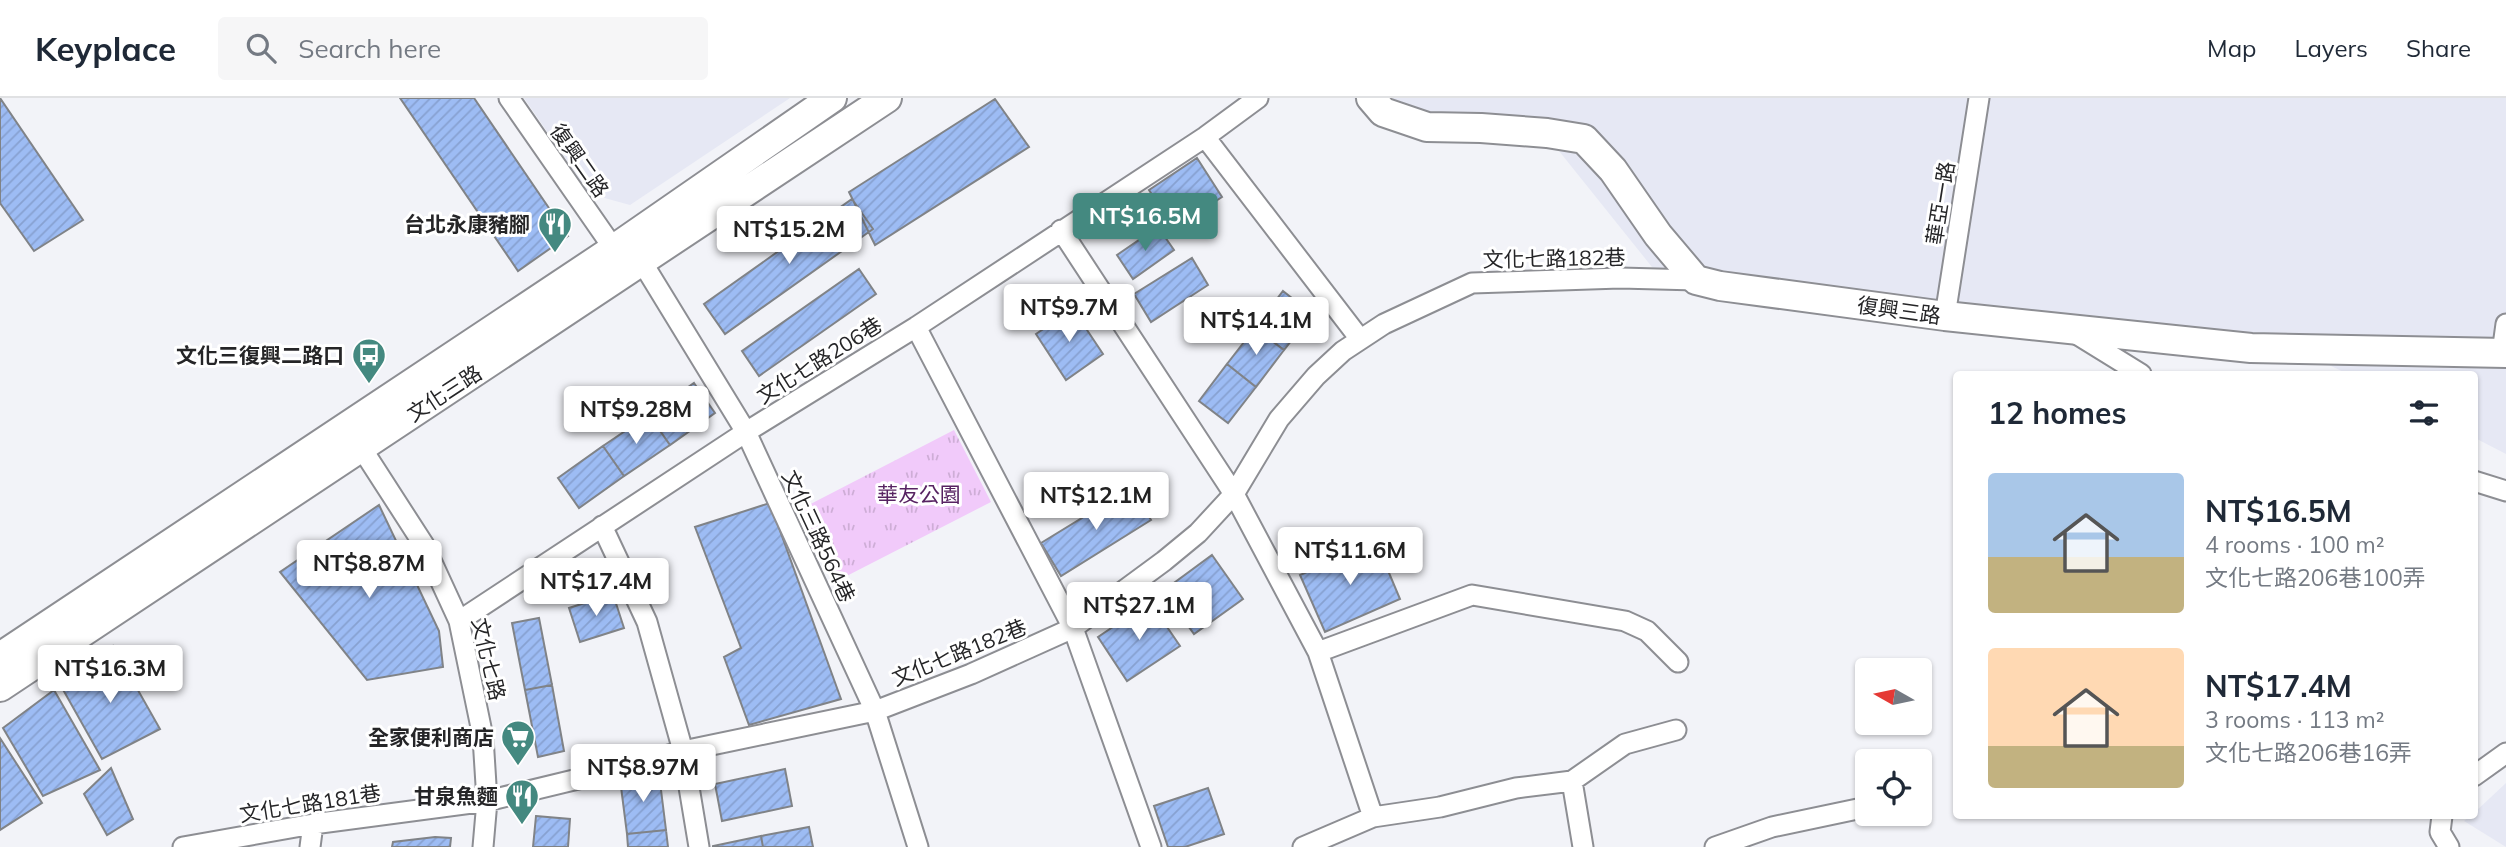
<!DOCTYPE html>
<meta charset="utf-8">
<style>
:root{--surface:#fff;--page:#f6f6f7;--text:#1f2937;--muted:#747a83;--line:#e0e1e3;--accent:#448980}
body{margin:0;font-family:Mulish,"Noto Sans TC",sans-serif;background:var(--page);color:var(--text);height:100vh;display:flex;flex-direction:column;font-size:26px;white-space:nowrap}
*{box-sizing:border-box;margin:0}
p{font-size:23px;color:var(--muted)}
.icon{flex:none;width:38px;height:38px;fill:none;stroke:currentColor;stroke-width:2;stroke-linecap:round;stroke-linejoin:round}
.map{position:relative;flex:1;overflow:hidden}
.sheet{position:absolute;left:1953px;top:273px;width:525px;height:448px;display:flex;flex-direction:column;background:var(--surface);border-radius:7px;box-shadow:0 2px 5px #0004}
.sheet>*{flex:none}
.needle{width:46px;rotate:279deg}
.fabs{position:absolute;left:1855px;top:560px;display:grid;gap:14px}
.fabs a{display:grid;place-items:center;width:77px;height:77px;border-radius:7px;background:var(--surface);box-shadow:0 2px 5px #0004;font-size:35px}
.price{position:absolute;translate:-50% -60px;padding:0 16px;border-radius:7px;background:#fff;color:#222;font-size:23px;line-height:46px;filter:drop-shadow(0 2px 4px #0008)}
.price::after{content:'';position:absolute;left:50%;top:42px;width:21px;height:16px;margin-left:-10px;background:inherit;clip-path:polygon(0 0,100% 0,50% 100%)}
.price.current{background:var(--accent);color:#fff}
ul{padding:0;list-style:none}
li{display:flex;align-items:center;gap:21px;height:175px;padding:0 35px}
li span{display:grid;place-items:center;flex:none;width:196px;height:140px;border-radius:7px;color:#555}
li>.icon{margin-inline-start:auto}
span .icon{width:84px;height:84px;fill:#fffc;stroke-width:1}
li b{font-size:30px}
h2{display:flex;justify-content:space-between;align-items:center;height:84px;padding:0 35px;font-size:30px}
header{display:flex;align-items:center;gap:42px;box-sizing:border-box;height:98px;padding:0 35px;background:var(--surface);border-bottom:2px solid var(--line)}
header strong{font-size:33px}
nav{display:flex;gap:38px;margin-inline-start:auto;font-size:24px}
.search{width:490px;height:63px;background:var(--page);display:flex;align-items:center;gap:18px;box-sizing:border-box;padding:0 24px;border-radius:7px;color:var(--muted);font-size:26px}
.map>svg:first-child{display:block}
.built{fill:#e6e8f4}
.park{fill:url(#park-tufts)}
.building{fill:url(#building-hatch);stroke:#808387;stroke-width:2}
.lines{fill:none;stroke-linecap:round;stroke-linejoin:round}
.street-casing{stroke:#8d8e93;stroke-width:23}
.secondary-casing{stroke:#8d8e93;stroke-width:32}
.street{stroke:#fff;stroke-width:19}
.secondary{stroke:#fff;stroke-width:28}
.labels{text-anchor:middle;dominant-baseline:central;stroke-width:6;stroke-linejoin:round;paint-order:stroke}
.street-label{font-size:21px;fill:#252527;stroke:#fff}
.poi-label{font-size:21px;font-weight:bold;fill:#252527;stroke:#fff;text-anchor:end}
.park-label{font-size:21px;fill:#572362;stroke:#fff}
</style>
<header>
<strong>Keyplace</strong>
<div class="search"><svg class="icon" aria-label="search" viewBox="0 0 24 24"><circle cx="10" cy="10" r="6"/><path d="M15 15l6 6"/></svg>Search here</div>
<nav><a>Map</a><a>Layers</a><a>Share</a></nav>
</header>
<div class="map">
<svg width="2506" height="749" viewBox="0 0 2506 749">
<defs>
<pattern id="park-tufts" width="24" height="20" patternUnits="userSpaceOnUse" patternTransform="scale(1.75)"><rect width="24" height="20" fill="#f1cafa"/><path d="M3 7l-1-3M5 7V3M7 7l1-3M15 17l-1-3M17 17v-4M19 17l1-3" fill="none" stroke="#ceadd6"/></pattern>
<pattern id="building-hatch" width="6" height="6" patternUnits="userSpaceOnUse" patternTransform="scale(1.75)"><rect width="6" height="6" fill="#9dbcf4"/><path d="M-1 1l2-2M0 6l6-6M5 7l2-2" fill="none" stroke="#87a1d1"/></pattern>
</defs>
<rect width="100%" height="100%" fill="#f2f3f8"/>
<path class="built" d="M524,0H790L630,107L590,96Z
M1353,0H2506V356L2475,340L2474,276H2348L2312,259L1664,184L1547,38L1364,9Z
M2506,685V749L2464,723L2470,718H2474L2475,714Z"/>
<path class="park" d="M954,332L991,404L833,485L797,413Z"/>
<path class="building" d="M0,0L83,122L34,153L0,105Z
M400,0H474L568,138L518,173Z
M995,1L1029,49L875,147L849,94Z
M1197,60L1222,99L1174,130L1149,92Z
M852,101L873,131L725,236L704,206Z
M1158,129L1174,152L1133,181L1117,157Z
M1192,160L1208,187L1151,224L1134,196Z
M859,171L876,196L759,278L742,253Z
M1283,193L1312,216L1284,252L1255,230Z
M1073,211L1103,256L1066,282L1036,236Z
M1255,230L1284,252L1256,289L1227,266Z
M1227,266L1256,289L1228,325L1199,303Z
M694,285L715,315L670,347L649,317Z
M649,317L670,347L624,378L603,348Z
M603,348L624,378L579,410L558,380Z
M1131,390L1151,422L1061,478L1041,445Z
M770,405L841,601L749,627L724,559L741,550L695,429Z
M379,407L439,533L443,569L367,582L280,474Z
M1376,444L1400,501L1325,534L1300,477Z
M1212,457L1243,501L1194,536L1163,493Z
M600,462L610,487L569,502L560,478Z
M613,496L624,530L580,544L569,510Z
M1150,504L1180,548L1127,583L1098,539Z
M539,520L552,587L525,592L512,525Z
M113,548L160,631L102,661L61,588Z
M552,587L564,653L538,659L525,592Z
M54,592L100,672L43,698L3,630Z
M0,640L42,705L0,732Z
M111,670L133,721L107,737L84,696Z
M785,671L792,708L722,723L715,686Z
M659,676L666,732L627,736L620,681Z
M1208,690L1224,736L1185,749H1168L1154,708Z
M536,718L570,721L568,749H533Z
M809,729L813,749H763L761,738Z
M666,732L668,749H628L627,736Z
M761,738L763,749H713V748Z
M435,739L451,740L450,749H392L393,744Z"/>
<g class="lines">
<g class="street-casing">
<path id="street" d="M509,0L614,151L642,164L746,334L875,613L918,749
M1205,39L1360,241
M1061,132L1234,396L1318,554L1373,719
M1945,218L1979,0
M916,229L1073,530L1151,749
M2073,234L2141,276
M2502,255L2506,226
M355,340L424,447L459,523L483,639L487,703L483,749
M2474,383L2506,393
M602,428L647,524L683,653L699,749
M459,523L746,334L916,229L1205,39L1258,0
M1318,554L1472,497L1625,523L1647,533L1678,564
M2474,678L2506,655
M1572,683L1583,749
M2442,718L2440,734L2449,749
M183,749L313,726L487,703L607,674L683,653L875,613L971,576L1073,530L1164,463L1198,435L1234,396L1279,321L1316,278L1343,253L1384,226L1472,185L1620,180L1696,182
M310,749L313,726
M1303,749L1373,719L1440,709L1516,690L1572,683L1625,646L1676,632
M1715,749L1772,729L1867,709"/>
</g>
<g class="secondary-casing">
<path id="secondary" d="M1371,0L1383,14L1427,29L1481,30L1547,35L1584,41L1613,72L1658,137L1696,182L1720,188L1945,218L2251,250L2506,255
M0,559L614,151L832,0
M0,589L887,0"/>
</g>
<use href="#street" class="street"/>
<use href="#secondary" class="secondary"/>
</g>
<defs>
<g id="restaurant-pin" transform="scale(1.75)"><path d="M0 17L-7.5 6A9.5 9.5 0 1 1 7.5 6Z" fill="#448980" stroke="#fff"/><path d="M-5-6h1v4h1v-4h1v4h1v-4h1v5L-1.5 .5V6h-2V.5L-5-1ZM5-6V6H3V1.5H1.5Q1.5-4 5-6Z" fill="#fff"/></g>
<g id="bus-pin" transform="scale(1.75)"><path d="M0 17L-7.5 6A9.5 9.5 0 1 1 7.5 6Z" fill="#448980" stroke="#fff"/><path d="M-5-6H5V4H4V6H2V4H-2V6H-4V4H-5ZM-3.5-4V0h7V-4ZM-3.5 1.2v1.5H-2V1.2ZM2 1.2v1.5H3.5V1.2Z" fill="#fff"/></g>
<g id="supermarket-pin" transform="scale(1.75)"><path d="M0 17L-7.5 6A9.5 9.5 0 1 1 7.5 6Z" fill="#448980" stroke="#fff"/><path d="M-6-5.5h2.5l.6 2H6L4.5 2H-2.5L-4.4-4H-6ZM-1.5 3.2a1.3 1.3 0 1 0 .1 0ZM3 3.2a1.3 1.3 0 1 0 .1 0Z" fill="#fff"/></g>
</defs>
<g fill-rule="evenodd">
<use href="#restaurant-pin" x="555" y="126"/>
<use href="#bus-pin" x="369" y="257"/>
<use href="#supermarket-pin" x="518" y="639"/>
<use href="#restaurant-pin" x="522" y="698"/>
</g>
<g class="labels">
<g class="street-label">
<text transform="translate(580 62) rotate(55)">復興二路</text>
<text transform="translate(1940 105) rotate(-81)">華亞一路</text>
<text transform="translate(1554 160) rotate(-1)">文化七路182巷</text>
<text transform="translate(1899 212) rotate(8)">復興三路</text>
<text transform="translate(819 262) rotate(-32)">文化七路206巷</text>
<text transform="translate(444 295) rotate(-33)">文化三路</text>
<text transform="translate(819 438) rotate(65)">文化三路564巷</text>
<text transform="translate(959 554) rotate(-22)">文化七路182巷</text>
<text transform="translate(489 561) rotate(77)">文化七路</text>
<text transform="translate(310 705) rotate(-9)">文化七路181巷</text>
</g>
<g class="poi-label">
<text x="530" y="126">台北永康豬腳</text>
<text x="344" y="257">文化三復興二路口</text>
<text x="494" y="639">全家便利商店</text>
<text x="498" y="698">甘泉魚麵</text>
</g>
<g class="park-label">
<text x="919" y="396">華友公園</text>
</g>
</g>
</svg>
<div class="fabs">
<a><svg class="needle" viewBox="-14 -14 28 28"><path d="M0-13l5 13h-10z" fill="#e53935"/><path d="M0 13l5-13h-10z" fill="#747a83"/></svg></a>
<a><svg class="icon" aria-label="locate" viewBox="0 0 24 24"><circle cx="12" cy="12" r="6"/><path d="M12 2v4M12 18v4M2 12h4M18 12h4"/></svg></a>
</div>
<b class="price current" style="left:1145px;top:155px">NT$16.5M</b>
<b class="price" style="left:789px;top:168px">NT$15.2M</b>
<b class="price" style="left:1069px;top:246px">NT$9.7M</b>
<b class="price" style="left:1256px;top:259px">NT$14.1M</b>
<b class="price" style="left:636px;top:348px">NT$9.28M</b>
<b class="price" style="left:1096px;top:434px">NT$12.1M</b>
<b class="price" style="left:1350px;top:489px">NT$11.6M</b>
<b class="price" style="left:369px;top:502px">NT$8.87M</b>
<b class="price" style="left:596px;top:520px">NT$17.4M</b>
<b class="price" style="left:1139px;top:544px">NT$27.1M</b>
<b class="price" style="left:110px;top:607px">NT$16.3M</b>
<b class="price" style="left:643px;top:706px">NT$8.97M</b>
<section class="sheet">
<h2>12 homes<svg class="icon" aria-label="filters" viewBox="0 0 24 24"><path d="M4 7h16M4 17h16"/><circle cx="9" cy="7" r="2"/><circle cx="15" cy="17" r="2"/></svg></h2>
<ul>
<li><span style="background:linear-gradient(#a9c7e8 60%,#c2b280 0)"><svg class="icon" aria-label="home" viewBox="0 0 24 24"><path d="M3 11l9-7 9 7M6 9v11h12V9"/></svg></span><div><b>NT$16.5M</b><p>4 rooms · 100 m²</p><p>文化七路206巷100弄</p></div></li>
<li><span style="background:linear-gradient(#ffd9b3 70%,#c2b280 0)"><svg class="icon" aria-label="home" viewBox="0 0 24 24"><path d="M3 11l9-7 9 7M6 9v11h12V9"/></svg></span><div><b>NT$17.4M</b><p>3 rooms · 113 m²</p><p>文化七路206巷16弄</p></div></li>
</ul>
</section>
</div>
